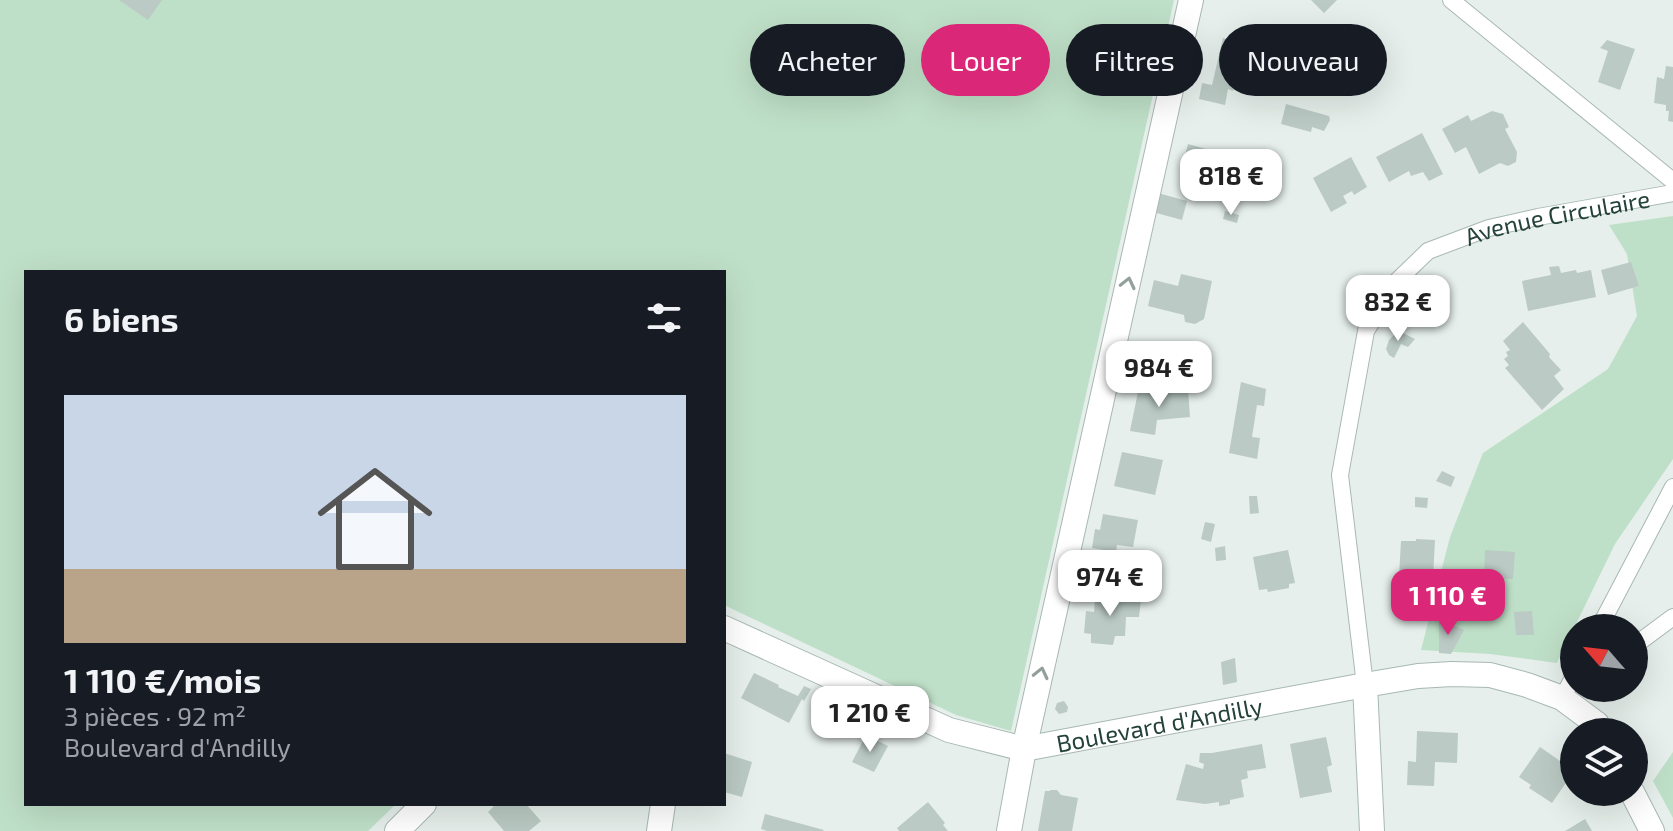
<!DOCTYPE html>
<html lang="fr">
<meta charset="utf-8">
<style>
:root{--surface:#171b24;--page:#20242c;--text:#f1f3f6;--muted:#9ea1a6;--accent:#db2777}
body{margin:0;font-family:"Exo 2",sans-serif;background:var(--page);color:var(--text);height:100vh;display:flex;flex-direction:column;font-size:30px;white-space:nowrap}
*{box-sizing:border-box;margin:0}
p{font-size:26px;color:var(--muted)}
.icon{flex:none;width:44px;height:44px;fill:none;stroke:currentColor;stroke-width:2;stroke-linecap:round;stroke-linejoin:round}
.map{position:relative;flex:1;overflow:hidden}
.details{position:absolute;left:24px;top:270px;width:702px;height:536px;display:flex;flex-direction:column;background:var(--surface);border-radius:0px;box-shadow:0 8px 32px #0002}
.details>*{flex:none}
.banner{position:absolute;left:750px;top:24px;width:760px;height:72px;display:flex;gap:16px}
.needle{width:52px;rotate:298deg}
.tools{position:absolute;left:1560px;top:614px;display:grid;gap:16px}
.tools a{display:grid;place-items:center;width:88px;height:88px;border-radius:50%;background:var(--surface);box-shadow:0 8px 32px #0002;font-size:40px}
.price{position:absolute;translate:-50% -68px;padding:0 18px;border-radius:16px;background:#fff;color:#222;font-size:26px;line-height:52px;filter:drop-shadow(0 2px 4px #0008)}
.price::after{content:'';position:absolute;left:50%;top:48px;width:24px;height:18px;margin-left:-12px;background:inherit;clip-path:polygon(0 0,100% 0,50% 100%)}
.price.current{background:var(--accent);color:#fff}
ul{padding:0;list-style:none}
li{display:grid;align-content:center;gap:16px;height:424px;padding:0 40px}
li span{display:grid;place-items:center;height:248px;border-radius:0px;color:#555}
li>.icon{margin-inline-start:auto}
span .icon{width:144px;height:144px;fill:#fffc;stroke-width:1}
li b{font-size:34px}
h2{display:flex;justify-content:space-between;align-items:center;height:96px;padding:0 40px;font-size:34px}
.tag{padding:0 28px;border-radius:36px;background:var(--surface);box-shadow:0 8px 32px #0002;font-size:28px;line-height:72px}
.tag.current{background:var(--accent);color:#fff}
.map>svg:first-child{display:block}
.green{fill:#bfe0c8}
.building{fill:#bbcac4}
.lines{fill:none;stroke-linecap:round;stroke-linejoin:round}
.service-casing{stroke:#a8b8b2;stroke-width:18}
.minor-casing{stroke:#a8b8b2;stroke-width:26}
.service{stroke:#fff;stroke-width:16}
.minor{stroke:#fff;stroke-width:24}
.oneway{stroke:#92a09c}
.labels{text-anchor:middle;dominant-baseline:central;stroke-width:7;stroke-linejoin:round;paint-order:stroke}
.street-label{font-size:24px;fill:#24423a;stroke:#f7fbf9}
</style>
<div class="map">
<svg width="1673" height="831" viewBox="0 0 1673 831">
<rect width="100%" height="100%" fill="#e6efeb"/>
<path class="green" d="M0,0H1174L1011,731L956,715L724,605V272H26V804H396L368,831H0Z
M1673,216V459L1615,544L1557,663L1490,654L1421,650L1450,537L1483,453L1608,369L1637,316L1627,254L1609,225Z
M1673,752V818L1653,781Z"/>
<path class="building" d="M119,0H162L148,20Z
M1311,0H1337L1324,13Z
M1223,38L1263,49L1258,68L1265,70L1262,86L1237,79L1233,91L1228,89L1225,105L1199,99L1202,83L1212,85Z
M1607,40L1635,49L1620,90L1598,82L1608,51L1600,48Z
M1666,66L1673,67V122L1668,121L1669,111H1666V105L1654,103L1657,77L1664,79Z
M1286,104L1329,116L1330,120L1324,131L1312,127L1311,132L1281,124Z
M1492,111L1503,114L1509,127L1505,129L1517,152L1516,162L1508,166L1500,163L1479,174L1466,147L1455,153L1442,129L1468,115L1471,121Z
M1422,133L1443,174L1429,181L1423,172L1411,176L1409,171L1389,182L1376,157Z
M1188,144L1220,153L1209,193L1184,187L1188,173L1181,171Z
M1351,157L1367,187L1354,195L1352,191L1343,196L1347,203L1331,212L1313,178Z
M1158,193L1187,201L1182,220L1153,212Z
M1225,211L1239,215L1237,223L1223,219Z
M1631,262L1639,286L1608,295L1601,270Z
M1559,266L1561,273L1576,270L1577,273L1591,270L1596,297L1528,311L1522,281L1551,275L1549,267Z
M1181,274L1212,281L1204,319L1195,324L1185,322L1184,315L1148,306L1154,280L1178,286Z
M1523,322L1550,354L1549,357L1561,370L1554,376L1564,389L1542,410L1505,368L1509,365L1504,359L1508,356L1506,352L1510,350L1503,341Z
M1401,332L1415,339L1408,347L1401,344L1394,358L1389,355L1386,349L1389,340L1394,335Z
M1241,382L1266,389L1264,406L1257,405L1252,437L1260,438L1257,459L1229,453Z
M1188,389L1190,417L1157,420L1155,435L1130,431L1138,392Z
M1122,452L1163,460L1155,495L1114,486Z
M1442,471L1455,477L1451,487L1436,481Z
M1249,496H1257L1259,513L1250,514Z
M1415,497L1428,498L1427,508L1415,507Z
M1103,514L1138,520L1133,547L1117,545L1116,552L1092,548L1095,529L1100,530Z
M1205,522L1215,524L1211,542L1201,539Z
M1416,539L1435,540L1433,578H1429L1430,581H1418V578H1414V575L1399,576L1401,541H1416Z
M1225,546L1226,560L1216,561L1215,548Z
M1288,550L1295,583L1289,584V588L1268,592L1267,589L1259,590L1253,557Z
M1485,550L1515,552L1513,579L1484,578Z
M1101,595L1141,599L1139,617H1126L1125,636H1115L1113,645L1091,643V634L1084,633L1086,611L1094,612L1095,600L1101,601Z
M1532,611L1534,635H1516L1514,612Z
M1439,619L1464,630L1451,654L1439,653Z
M1235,658L1237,682L1223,685L1221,662Z
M754,673L779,685L778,687L798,696L804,686L811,689L804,701L802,699L789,723L741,698Z
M1064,701L1068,707L1067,712L1059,714L1055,709L1057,703Z
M1417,731L1458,733L1457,763L1435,762L1434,786L1407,785L1408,761L1416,762Z
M866,735L888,746L874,772L852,762Z
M1326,737L1332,765L1327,767L1332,792L1300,798L1290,744Z
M1262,744L1266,768L1247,771L1248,778L1241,780L1244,797L1230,800V804L1219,806V802L1205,804L1176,800L1186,764L1203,769L1204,764L1199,762L1200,753H1212Z
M1540,747L1563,763L1561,766L1572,774L1552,803L1529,788L1531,785L1519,777Z
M724,753L752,762L742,797L724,792Z
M1051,790H1057L1061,795L1078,798L1072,831H1038L1045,791H1049Z
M928,802L945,823L943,825L948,831H899L897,828Z
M496,804H526L541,821L529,831H504L488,812Z
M765,814L824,830L823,831H767L761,829Z
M1585,819L1592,831H1565Z"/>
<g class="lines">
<g class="service-casing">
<g id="service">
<path d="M1451,0L1673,181"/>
<path d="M1599,628L1673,487"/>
<path d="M1634,646L1673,617"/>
<path id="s1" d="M1365,685L1340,475L1366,331L1397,281L1428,251L1489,228L1538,217L1673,193"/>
<path d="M1562,698L1574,676"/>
</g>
</g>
<g class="minor-casing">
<g id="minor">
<path id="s2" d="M724,628L949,730L1024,749L1365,685L1418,676L1452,674L1490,675L1527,685L1562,698L1597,724L1601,732"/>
<path d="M1365,685L1372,831"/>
<path d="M1632,792L1652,831"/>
<path d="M397,831L424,804"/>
<path d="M659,831L663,804"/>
<path d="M1009,831L1024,749L1191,0"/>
</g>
</g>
<use href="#service" class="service"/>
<use href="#minor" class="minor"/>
</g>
<defs><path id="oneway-chevron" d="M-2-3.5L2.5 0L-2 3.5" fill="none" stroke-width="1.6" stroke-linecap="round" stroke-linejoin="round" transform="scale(2)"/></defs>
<g class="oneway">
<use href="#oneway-chevron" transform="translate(1128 283) rotate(-77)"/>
<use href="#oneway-chevron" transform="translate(1041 673) rotate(-77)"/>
</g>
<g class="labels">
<g class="street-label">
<text stroke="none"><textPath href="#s1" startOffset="594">Avenue Circulaire</textPath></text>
<text stroke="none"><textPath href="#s2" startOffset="462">Boulevard d'Andilly</textPath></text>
</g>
</g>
</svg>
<div class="tools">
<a><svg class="needle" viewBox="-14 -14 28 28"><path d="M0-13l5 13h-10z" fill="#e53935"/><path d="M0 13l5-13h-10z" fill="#9ea1a6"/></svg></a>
<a><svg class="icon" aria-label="layers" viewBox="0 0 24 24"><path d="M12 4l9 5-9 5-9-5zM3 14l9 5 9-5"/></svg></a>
</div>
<b class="price" style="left:1231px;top:217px">818 €</b>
<b class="price" style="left:1398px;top:343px">832 €</b>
<b class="price" style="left:1159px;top:409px">984 €</b>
<b class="price" style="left:1110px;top:618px">974 €</b>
<b class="price current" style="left:1448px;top:637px">1 110 €</b>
<b class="price" style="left:870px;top:754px">1 210 €</b>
<div class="banner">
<a class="tag">Acheter</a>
<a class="tag current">Louer</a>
<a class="tag">Filtres</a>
<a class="tag">Nouveau</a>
</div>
<section class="details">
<h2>6 biens<svg class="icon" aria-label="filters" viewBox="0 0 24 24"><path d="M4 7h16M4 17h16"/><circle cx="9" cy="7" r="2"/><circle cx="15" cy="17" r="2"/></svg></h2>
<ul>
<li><span style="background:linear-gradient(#c9d6e8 70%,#b9a48a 0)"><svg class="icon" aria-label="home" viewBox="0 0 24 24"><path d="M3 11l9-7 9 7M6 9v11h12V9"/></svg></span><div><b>1 110 €/mois</b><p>3 pièces · 92 m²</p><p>Boulevard d'Andilly</p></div></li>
</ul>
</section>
</div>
